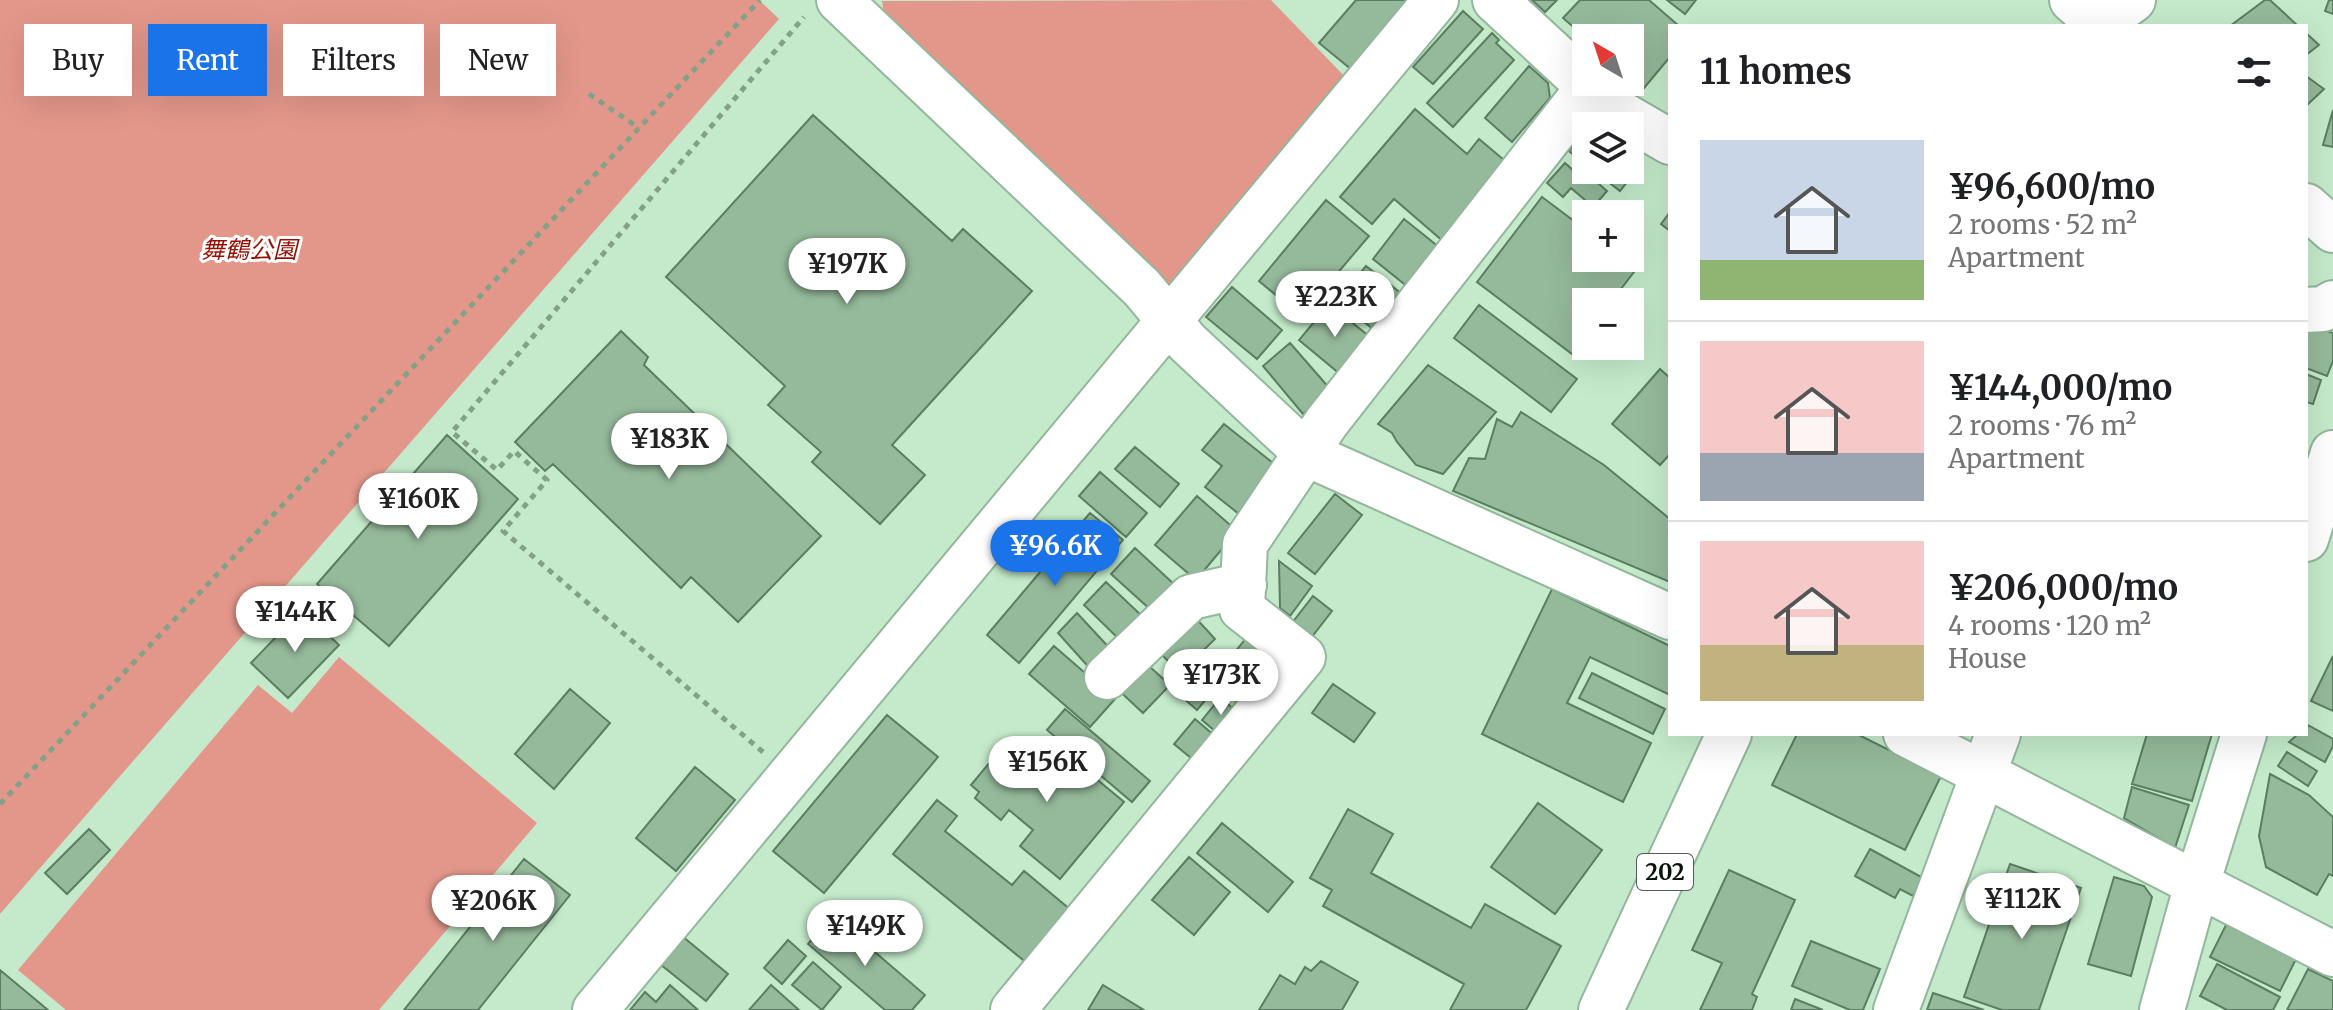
<!DOCTYPE html>
<meta charset="utf-8">
<style>
:root{--surface:#fff;--page:#f2f2f2;--text:#202124;--muted:#757577;--line:#e0e0e0;--accent:#1a73e8}
body{margin:0;font-family:Merriweather,"Noto Sans JP",serif;background:var(--page);color:var(--text);height:100vh;display:flex;flex-direction:column;font-size:30px;white-space:nowrap}
*{box-sizing:border-box;margin:0}
p{font-size:26px;color:var(--muted)}
.icon{flex:none;width:44px;height:44px;fill:none;stroke:currentColor;stroke-width:2;stroke-linecap:round;stroke-linejoin:round}
.map{position:relative;flex:1;overflow:hidden}
.side{position:absolute;left:1668px;top:24px;width:640px;height:712px;display:flex;flex-direction:column;background:var(--surface);border-radius:0px;box-shadow:0 8px 32px #0002}
.side>*{flex:none}
.guide{position:absolute;left:24px;top:24px;width:760px;height:72px;display:flex;gap:16px}
.needle{width:52px;rotate:321deg}
.fabs{position:absolute;left:1572px;top:24px;display:grid;gap:16px}
.fabs a{display:grid;place-items:center;width:72px;height:72px;border-radius:0px;background:var(--surface);box-shadow:0 8px 32px #0002;font-size:40px}
.price{position:absolute;translate:-50% -68px;padding:0 18px;border-radius:28px;background:#fff;color:#222;font-size:26px;line-height:52px;filter:drop-shadow(0 2px 4px #0008)}
.price::after{content:'';position:absolute;left:50%;top:48px;width:24px;height:18px;margin-left:-12px;background:inherit;clip-path:polygon(0 0,100% 0,50% 100%)}
.price.selected{background:var(--accent);color:#fff}
ul{padding:0;list-style:none}
li{display:flex;align-items:center;gap:24px;height:200px;padding:0 32px}
li+li{border-top:2px solid var(--line)}
li span{display:grid;place-items:center;flex:none;width:224px;height:160px;border-radius:0px;color:#555}
li>.icon{margin-inline-start:auto}
span .icon{width:96px;height:96px;fill:#fffc;stroke-width:1}
li b{font-size:34px}
h2{display:flex;justify-content:space-between;align-items:center;height:96px;padding:0 32px;font-size:34px}
.tag{padding:0 28px;border-radius:0px;background:var(--surface);box-shadow:0 8px 32px #0002;font-size:28px;line-height:72px}
.tag.selected{background:var(--accent);color:#fff}
.map>svg:first-child{display:block}
.green{fill:#e3978a}
.building{fill:#95b99b;stroke:#5b7d61;stroke-width:2}
.lines{fill:none;stroke-linecap:round;stroke-linejoin:round}
.minor-casing{stroke:#93b79a;stroke-width:48}
.major-casing{stroke:#93b79a;stroke-width:48}
.highway-casing{stroke:#93b79a;stroke-width:48}
.path{stroke:#83a088;stroke-width:5;stroke-dasharray:6 6;stroke-linecap:butt}
.minor{stroke:#fff;stroke-width:44}
.major{stroke:#fff;stroke-width:44}
.highway{stroke:#fff;stroke-width:44}
.labels{text-anchor:middle;dominant-baseline:central;stroke-width:6;stroke-linejoin:round;paint-order:stroke}
.shield{fill:#fff;stroke:#515a54;stroke-width:2}
.shield-label{font-size:22px;font-weight:bold;fill:#07140a}
.park-label{font-size:24px;font-style:italic;fill:#990e03;stroke:#fff}
</style>
<div class="map">
<svg width="2333" height="1010" viewBox="0 0 2333 1010">
<rect width="100%" height="100%" fill="#c5eacb"/>
<path class="green" d="M0,0H759L779,19L0,914Z
M1271,0L1349,81L1171,287L884,13L882,1Z
M339,657L537,823L379,1010H66L18,970L258,685L292,713Z"/>
<path class="building" d="M1356,0H1411L1352,70L1319,43Z
M1532,0H1557L1545,12Z
M1580,0H1649L1679,26H1670V57L1644,88L1630,76V38H1586L1563,18Z
M1667,0H1696L1685,14Z
M2265,0H2270L2298,26H2230Z
M2329,0H2333V14L2325,11Z
M1463,11L1483,29L1433,84L1413,67Z
M1492,33L1499,40L1496,43L1514,60L1453,127L1427,103Z
M2306,33L2319,45L2306,55Z
M1529,66L1548,83L1550,98L1512,142L1485,118Z
M2306,76L2324,89L2306,106Z
M1415,109L1467,154L1479,139L1510,165L1444,242L1394,199L1372,224L1340,197Z
M2333,110V147L2323,145Z
M813,115L952,241L963,229L1032,291L892,445L925,475L880,524L812,462L821,452L768,405L785,386L666,277Z
M1586,129V165L1569,151Z
M1630,153L1642,163L1620,191L1593,170H1630Z
M1565,163L1575,172L1580,167L1607,191L1594,206L1603,214H1586V222L1581,218L1584,213L1578,208L1585,200L1571,188L1563,197L1547,183Z
M1542,197L1586,230V258H1623L1637,268L1611,302H1586V335L1572,354L1477,282Z
M1326,200L1369,236L1301,316L1259,281Z
M1670,212V231L1661,224Z
M1404,219L1440,248L1408,287L1373,259Z
M1366,266L1402,294L1373,329L1338,301Z
M1232,287L1282,330L1257,359L1206,317Z
M1329,304L1370,337L1340,374L1299,340Z
M1479,305L1577,379L1551,412L1454,338Z
M2306,327H2315L2333,333V361L2327,376L2306,368Z
M621,331L648,357L644,365L821,536L738,622L691,577L681,588L553,464L545,471L515,442Z
M1290,343L1331,390L1303,414L1263,366Z
M1428,365L1496,412L1443,474L1416,465L1397,442L1392,433L1378,424Z
M1660,369L1670,378V454L1660,465L1612,424Z
M2306,374L2321,380L2313,404L2306,402Z
M1521,412L1604,465L1670,519V582L1453,491L1469,458L1485,459L1497,419L1512,427Z
M1224,424L1278,467L1239,514L1205,487L1222,466L1202,450Z
M447,435L518,499L389,646L317,584Z
M1135,447L1179,484L1160,507L1115,469Z
M1100,472L1147,513L1126,537L1079,496Z
M1335,494L1362,515L1315,574L1288,553Z
M1197,496L1237,531L1196,580L1155,545Z
M1090,513L1123,540L1019,663L987,635Z
M1135,548L1175,585L1152,611L1111,574Z
M1279,561L1312,586L1290,616L1280,608Z
M1106,582L1143,617L1120,640L1084,605Z
M1552,589L1670,646V695L1590,657L1567,703L1651,743L1623,802L1482,734Z
M1313,596L1332,611L1311,638L1292,623Z
M302,610L339,645L288,698L251,663Z
M1077,613L1115,654L1094,673L1058,633Z
M1193,615L1215,639L1180,673L1157,650Z
M1247,637L1275,658L1255,684L1227,662Z
M1054,646L1115,699L1090,727L1029,674Z
M2333,656V711L2311,701Z
M1139,657L1170,685L1143,713L1113,685Z
M1227,670L1256,693L1245,708L1215,685Z
M1192,672L1214,690L1197,710L1175,691Z
M1592,673L1665,709L1653,734L1579,698Z
M1333,684L1375,713L1354,742L1312,713Z
M570,689L610,723L554,789L515,754Z
M1220,698L1240,714L1222,737L1202,720Z
M1065,709L1150,781L1132,802L1047,730Z
M887,715L938,757L824,893L773,851Z
M1195,719L1216,737L1196,762L1174,744Z
M2308,725L2333,739V746L2325,762L2289,742L2298,734H2306Z
M1797,734H1857L1941,776L1905,850L1772,785Z
M2147,734H2212L2192,801L2132,784Z
M1010,738L1045,768L1055,756L1070,768L1076,762L1124,802L1060,879L1020,846L1033,830L1009,810L1001,820L975,798L979,792L971,785Z
M2287,752L2317,771L2308,786L2278,766Z
M695,767L735,800L676,871L636,838Z
M2270,774L2309,795L2333,817V876L2329,874L2317,895L2266,867L2259,836Z
M2132,787L2189,805L2175,848L2124,818Z
M937,800L957,816L945,831L1012,885L1024,871L1072,911L1028,964L893,854Z
M1538,803L1602,850L1555,914L1491,867Z
M1348,809L1393,834L1371,873L1471,928L1485,904L1561,946L1526,1010H1450L1464,984L1323,906L1332,890L1310,878Z
M1222,823L1293,882L1268,912L1197,853Z
M89,829L110,850L67,894L45,873Z
M1870,849L1923,878L1913,896L1900,889L1895,898L1855,876Z
M1189,857L1230,892L1194,935L1152,900Z
M524,859L570,895L478,1010H404Z
M2010,864L2081,888L2039,1010H2002L1964,997Z
M1729,870L1795,900L1752,994L1757,997L1752,1010H1700L1722,963L1692,950Z
M2114,877L2144,886L2152,897L2131,976L2088,964Z
M833,916L925,995L912,1010H885L808,944Z
M2229,919L2299,953L2280,991L2210,957Z
M682,936L728,974L706,1001L660,964Z
M788,940L806,956L782,984L764,968Z
M1811,941L1880,969L1863,1010H1850L1792,986Z
M1321,961L1358,982L1342,1010H1259L1280,975L1295,984L1305,967L1311,971Z
M813,962L841,987L822,1010L792,985Z
M2217,964L2280,997L2273,1010H2227L2200,996Z
M2308,969L2333,981V1010H2287Z
M0,970L48,1010H0Z
M670,985L698,1010H630L645,992L656,1002Z
M771,985L799,1010H749Z
M1103,985L1144,1010H1088Z
M1933,993L1984,1010H1927Z
M1795,999L1823,1010H1791Z"/>
<g class="lines">
<g class="minor-casing">
<path id="minor" d="M839,0L1142,288L1187,342L1307,454L1670,617
M1495,0L1613,109L1670,142
M2072,0L2098,23L2103,0
M2306,310L2323,309L2333,303
M2306,539L2333,453
M1107,677L1191,597L1244,585
M1906,734L2333,954
M595,1010L1436,0
M1013,1010L1303,657L1242,609L1245,544L1326,423L1588,88
M1896,1010L1998,734
M2162,1010L2197,884L2244,734"/>
</g>
<g class="major-casing">
<path id="major" d="M2306,206L2333,230"/>
</g>
<g class="highway-casing">
<path id="highway" d="M2097,26L2133,0
M1601,1010L1729,734"/>
</g>
<path class="path" d="M589,94L639,128
M763,752L503,531L547,480L514,451L497,470L452,432L804,17
M0,804L760,0"/>
<use href="#minor" class="minor"/>
<use href="#major" class="major"/>
<use href="#highway" class="highway"/>
</g>
<g class="labels">
<rect class="shield" x="1637" y="854" width="56" height="36" rx="6"/>
<g class="shield-label">
<text x="1665" y="872">202</text>
</g>
<g class="park-label">
<text x="249" y="249">舞鶴公園</text>
</g>
</g>
</svg>
<div class="fabs">
<a><svg class="needle" viewBox="-14 -14 28 28"><path d="M0-13l5 13h-10z" fill="#e53935"/><path d="M0 13l5-13h-10z" fill="#757577"/></svg></a>
<a><svg class="icon" aria-label="layers" viewBox="0 0 24 24"><path d="M12 4l9 5-9 5-9-5zM3 14l9 5 9-5"/></svg></a>
<a>+</a>
<a>−</a>
</div>
<b class="price" style="left:847px;top:306px">¥197K</b>
<b class="price" style="left:1335px;top:339px">¥223K</b>
<b class="price" style="left:669px;top:481px">¥183K</b>
<b class="price" style="left:418px;top:541px">¥160K</b>
<b class="price selected" style="left:1055px;top:588px">¥96.6K</b>
<b class="price" style="left:295px;top:654px">¥144K</b>
<b class="price" style="left:1221px;top:717px">¥173K</b>
<b class="price" style="left:1047px;top:804px">¥156K</b>
<b class="price" style="left:2022px;top:941px">¥112K</b>
<b class="price" style="left:493px;top:943px">¥206K</b>
<b class="price" style="left:865px;top:968px">¥149K</b>
<div class="guide">
<a class="tag">Buy</a>
<a class="tag selected">Rent</a>
<a class="tag">Filters</a>
<a class="tag">New</a>
</div>
<section class="side">
<h2>11 homes<svg class="icon" aria-label="filters" viewBox="0 0 24 24"><path d="M4 7h16M4 17h16"/><circle cx="9" cy="7" r="2"/><circle cx="15" cy="17" r="2"/></svg></h2>
<ul>
<li><span style="background:linear-gradient(#c9d6e8 75%,#8fb573 0)"><svg class="icon" aria-label="home" viewBox="0 0 24 24"><path d="M3 11l9-7 9 7M6 9v11h12V9"/></svg></span><div><b>¥96,600/mo</b><p>2 rooms · 52 m²</p><p>Apartment</p></div></li>
<li><span style="background:linear-gradient(#f6c9c9 70%,#9aa5b1 0)"><svg class="icon" aria-label="home" viewBox="0 0 24 24"><path d="M3 11l9-7 9 7M6 9v11h12V9"/></svg></span><div><b>¥144,000/mo</b><p>2 rooms · 76 m²</p><p>Apartment</p></div></li>
<li><span style="background:linear-gradient(#f6c9c9 65%,#c2b280 0)"><svg class="icon" aria-label="home" viewBox="0 0 24 24"><path d="M3 11l9-7 9 7M6 9v11h12V9"/></svg></span><div><b>¥206,000/mo</b><p>4 rooms · 120 m²</p><p>House</p></div></li>
</ul>
</section>
</div>
